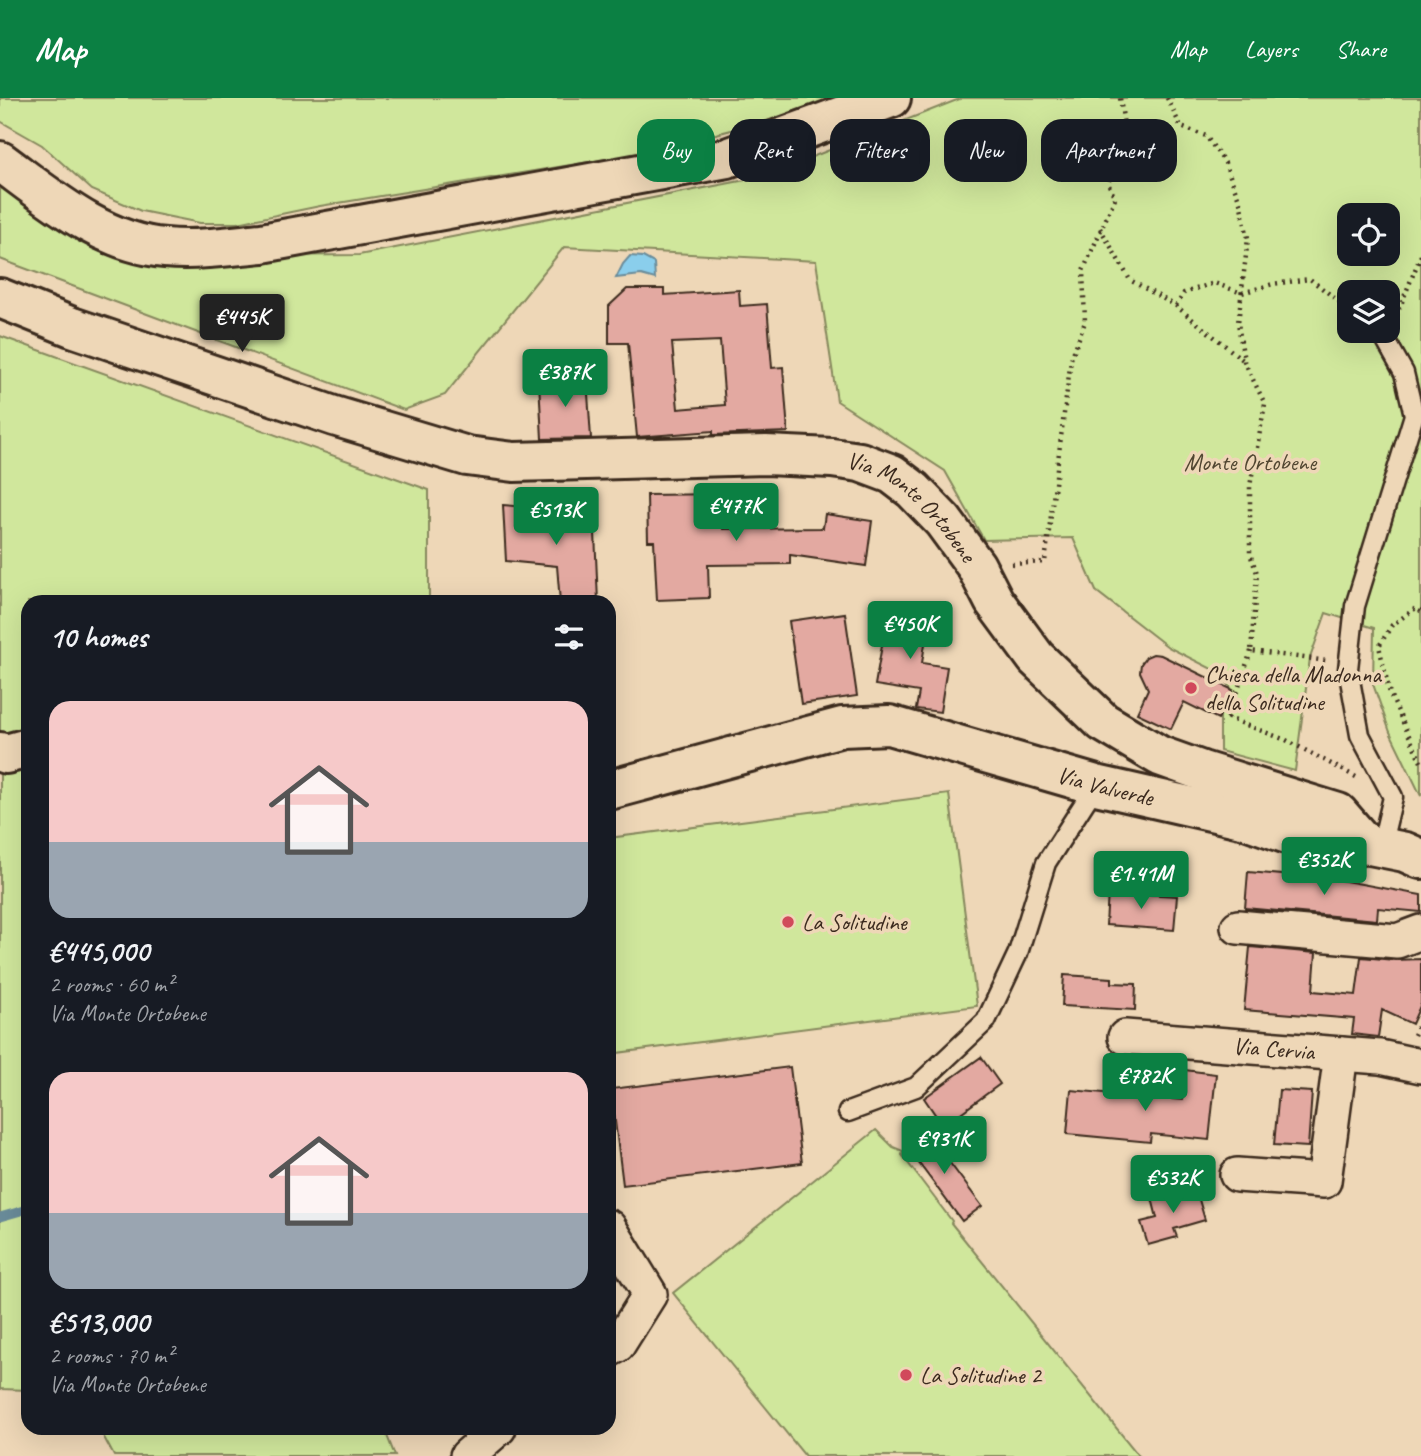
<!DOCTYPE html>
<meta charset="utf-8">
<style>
:root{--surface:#171b24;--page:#20242c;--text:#f1f3f6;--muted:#9ea1a6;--accent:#0b8043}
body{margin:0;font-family:Caveat,sans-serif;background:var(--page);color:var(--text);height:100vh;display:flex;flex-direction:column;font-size:26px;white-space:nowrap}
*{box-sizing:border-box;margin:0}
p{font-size:23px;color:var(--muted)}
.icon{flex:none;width:38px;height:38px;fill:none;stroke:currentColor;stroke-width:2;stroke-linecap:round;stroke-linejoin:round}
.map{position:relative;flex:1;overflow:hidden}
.panel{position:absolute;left:21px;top:497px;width:595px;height:840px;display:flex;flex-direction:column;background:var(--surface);border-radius:21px;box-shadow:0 7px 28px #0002}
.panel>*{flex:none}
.guide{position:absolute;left:637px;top:21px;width:665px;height:63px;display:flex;gap:14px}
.controls{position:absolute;left:1337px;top:105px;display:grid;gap:14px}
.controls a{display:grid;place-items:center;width:63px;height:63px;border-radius:14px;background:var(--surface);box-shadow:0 7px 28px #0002;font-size:35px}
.price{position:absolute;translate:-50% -60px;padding:0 16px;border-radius:7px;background:var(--accent);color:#fff;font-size:23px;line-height:46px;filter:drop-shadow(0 2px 4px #0008)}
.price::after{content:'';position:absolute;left:50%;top:42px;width:21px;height:16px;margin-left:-10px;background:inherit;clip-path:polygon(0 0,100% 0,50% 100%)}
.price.active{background:#222;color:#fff}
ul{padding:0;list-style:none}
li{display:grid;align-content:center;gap:14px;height:371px;padding:0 28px}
li span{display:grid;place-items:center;height:217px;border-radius:21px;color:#555}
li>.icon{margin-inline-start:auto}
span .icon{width:126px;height:126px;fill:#fffc;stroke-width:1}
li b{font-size:30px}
h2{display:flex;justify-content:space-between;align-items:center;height:84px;padding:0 28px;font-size:30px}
.tag{padding:0 24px;border-radius:21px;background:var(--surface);box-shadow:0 7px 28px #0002;font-size:24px;line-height:63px}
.tag.active{background:var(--accent);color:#fff}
header{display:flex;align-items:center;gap:42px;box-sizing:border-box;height:98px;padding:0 35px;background:var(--accent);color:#fff}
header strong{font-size:33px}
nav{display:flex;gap:38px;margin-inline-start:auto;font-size:24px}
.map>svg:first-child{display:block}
.green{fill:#d0e79c;stroke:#86885d;stroke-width:2;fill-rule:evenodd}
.water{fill:#8aceec;stroke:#6a8c9a;stroke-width:2}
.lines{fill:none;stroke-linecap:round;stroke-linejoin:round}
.stream{stroke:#6a8c9a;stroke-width:9}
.building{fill:#e3a9a1;stroke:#3b2a1e;stroke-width:2;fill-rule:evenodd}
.service-casing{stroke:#3b2a1e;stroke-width:23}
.minor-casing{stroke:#3b2a1e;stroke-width:38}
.tertiary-casing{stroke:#3b2a1e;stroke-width:44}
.path{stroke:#3b2a1e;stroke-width:4.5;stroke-dasharray:2 5;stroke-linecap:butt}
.service{stroke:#eed7b7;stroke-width:18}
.minor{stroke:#eed7b7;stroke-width:33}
.tertiary{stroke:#eed7b7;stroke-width:38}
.poi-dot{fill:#d1495b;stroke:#eed7b7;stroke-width:2.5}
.labels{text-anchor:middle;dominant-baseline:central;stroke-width:7;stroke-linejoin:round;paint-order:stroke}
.park-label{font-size:24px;fill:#514631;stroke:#eed7b7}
.street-label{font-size:24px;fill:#3b2a1e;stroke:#eed7b7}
.poi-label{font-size:24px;fill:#3b2a1e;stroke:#eed7b7;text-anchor:start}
</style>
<header>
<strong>Map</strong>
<nav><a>Map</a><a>Layers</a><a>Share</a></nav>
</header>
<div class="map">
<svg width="1421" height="1358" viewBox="0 0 1421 1358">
<rect width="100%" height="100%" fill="#eed7b7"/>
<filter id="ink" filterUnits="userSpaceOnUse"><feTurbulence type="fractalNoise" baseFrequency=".0143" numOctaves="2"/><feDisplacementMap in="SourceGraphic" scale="14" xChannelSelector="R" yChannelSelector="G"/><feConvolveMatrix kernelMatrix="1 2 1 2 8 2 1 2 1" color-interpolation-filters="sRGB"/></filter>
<g filter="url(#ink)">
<path class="green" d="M0,0H835L786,18L638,56L320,108L238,125H200L141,113L92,92L42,47L0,23Z
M962,0H1421V698L1390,634L1373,586L1374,530L1326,515L1310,560L1295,673L1220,653V614H1222L1231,590L1222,576L1168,549L1096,493L1073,440L984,442L945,373L837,303L816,163L564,149L445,297L404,312L0,161V83L125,159L359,157L761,79ZM1349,117H1388V156H1349ZM1349,194H1388V233H1349Z
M0,238L429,392V504H28V1292L0,1291Z
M949,696L977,908L609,956V740Z
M876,1032L893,1049L903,1053L902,1057L952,1123L951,1125L1139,1358H805L673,1195Z
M99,1330H384L395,1358H114Z"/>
<path class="water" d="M630,158L643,159L654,165L655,181L641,177L616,180L623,166Z"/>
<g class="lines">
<path class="stream" d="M0,1119L28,1111"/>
</g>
<path class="building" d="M627,191H664V197L739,192L740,208L767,206L772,270L783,269L788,334L713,337V333L637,339L628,245H609V208ZM720,243L725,307L678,311L672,245Z
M587,281L591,340L542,341L539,283Z
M722,396L723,431L823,430L825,416L872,423L866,468L790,457V466L708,467L709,500L657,502L654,443H648L647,397Z
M503,407L561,412L594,411L598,504H560L557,468L506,463Z
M888,513L929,520L922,565L947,569L940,614L916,611L919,594L875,587Z
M845,515L857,598L801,606L789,523Z
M1153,556L1161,557L1233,592L1218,621L1184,604L1171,631L1137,615L1148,591L1140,574L1141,566L1146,559Z
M1248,774L1340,782L1421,797V814L1378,810L1377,822L1245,810Z
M1108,794L1177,798L1174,832L1106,827Z
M1250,849L1316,855L1313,893L1356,897L1361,859L1395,862L1421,861V906L1412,926L1382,912L1378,939L1352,936L1354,921L1244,912Z
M1064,877L1112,880V885L1136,886L1135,912L1062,908Z
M981,959L1000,986L943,1028L924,1000Z
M790,969L802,1065L623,1087L611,991Z
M1185,972L1216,976L1209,1042L1151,1036L1150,1044L1067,1036L1071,992L1182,1002Z
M1279,992L1312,994L1308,1049L1274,1047Z
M926,1033L982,1108L962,1123L906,1048Z
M1195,1088L1205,1122L1174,1131L1177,1139L1148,1147L1141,1124L1157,1120L1152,1100Z"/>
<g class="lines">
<g class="service-casing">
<path id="service" d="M1381,749L1393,699L1360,637L1348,571L1355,508L1414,317L1404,275L1386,243
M848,1014L916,989L986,923L1018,855L1046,765L1096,687"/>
</g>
<g class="minor-casing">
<g id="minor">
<path d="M1238,829L1397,843L1421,834"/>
<path id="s1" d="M1125,939L1380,959L1421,968"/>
<path d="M1237,1077L1324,1083L1341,956"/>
<path d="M609,1129L650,1196L618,1247L609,1252"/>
<path d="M467,1358L499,1330"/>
</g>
</g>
<g class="tertiary-casing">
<g id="tertiary">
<path d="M0,63C49,99 102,145 165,150C197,153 230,148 262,145L727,60L891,0"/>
<path id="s2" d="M0,200L72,229L334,318L467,358L514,364L766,357L832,360L860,364L892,376L913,392L943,423L976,468L994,503L1036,560L1103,624L1160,658L1202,673L1338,715L1365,746"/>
<path d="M0,654L6,656L28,650"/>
<path id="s3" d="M609,692L842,629L889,627L1096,687L1246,721L1335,753L1365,746L1405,754L1421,761"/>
</g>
</g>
<path class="path" d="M1167,0L1181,29L1206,38L1225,65L1240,104L1248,140L1238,225L1244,263L1265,306L1250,388V456L1257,475L1251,553L1328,563
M1100,130L1130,182L1176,208L1243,262
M1176,208L1184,195L1214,185L1242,195L1273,186L1310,181L1349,211
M1394,224L1421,157
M1012,466L1045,464L1071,261L1085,224L1083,173L1115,100L1108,85L1126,41L1120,0
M1421,513L1416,510L1392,527L1379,548L1390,596L1421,664
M1251,553L1228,620L1286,642L1356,679
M1414,937L1421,922"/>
<use href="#service" class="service"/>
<use href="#minor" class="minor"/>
<use href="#tertiary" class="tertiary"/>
</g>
</g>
<g class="poi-dot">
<circle cx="1191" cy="590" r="7"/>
<circle cx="788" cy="824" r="7"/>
<circle cx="906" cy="1277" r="7"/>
</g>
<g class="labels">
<g class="park-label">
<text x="1250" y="364">Monte Ortobene</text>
</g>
<g class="street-label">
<text stroke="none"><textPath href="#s2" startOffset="956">Via Monte Ortobene</textPath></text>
<text stroke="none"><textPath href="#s3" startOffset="513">Via Valverde</textPath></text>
<text stroke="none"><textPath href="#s1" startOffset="149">Via Cervia</textPath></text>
</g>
<g class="poi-label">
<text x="1205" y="576">Chiesa della Madonna<tspan x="1205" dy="28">della Solitudine</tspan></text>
<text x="802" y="824">La Solitudine</text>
<text x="920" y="1277">La Solitudine 2</text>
</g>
</g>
</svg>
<div class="controls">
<a><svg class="icon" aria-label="locate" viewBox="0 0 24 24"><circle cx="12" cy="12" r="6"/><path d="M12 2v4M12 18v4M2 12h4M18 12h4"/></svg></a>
<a><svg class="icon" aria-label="layers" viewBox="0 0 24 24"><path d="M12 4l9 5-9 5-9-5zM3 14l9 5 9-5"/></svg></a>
</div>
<b class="price active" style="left:242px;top:256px">€445K</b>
<b class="price" style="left:565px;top:311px">€387K</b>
<b class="price" style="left:736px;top:445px">€477K</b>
<b class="price" style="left:556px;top:449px">€513K</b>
<b class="price" style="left:910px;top:563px">€450K</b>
<b class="price" style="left:1324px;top:799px">€352K</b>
<b class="price" style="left:1141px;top:813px">€1.41M</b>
<b class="price" style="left:1145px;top:1015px">€782K</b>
<b class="price" style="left:944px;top:1078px">€931K</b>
<b class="price" style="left:1173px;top:1117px">€532K</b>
<div class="guide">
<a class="tag active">Buy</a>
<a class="tag">Rent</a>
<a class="tag">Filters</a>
<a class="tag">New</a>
<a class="tag">Apartment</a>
</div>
<section class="panel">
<h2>10 homes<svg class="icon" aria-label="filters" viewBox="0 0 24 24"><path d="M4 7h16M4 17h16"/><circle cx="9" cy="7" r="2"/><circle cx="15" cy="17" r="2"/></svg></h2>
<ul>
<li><span style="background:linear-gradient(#f6c9c9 65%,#9aa5b1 0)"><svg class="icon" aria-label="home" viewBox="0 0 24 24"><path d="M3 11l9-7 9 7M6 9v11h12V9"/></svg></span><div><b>€445,000</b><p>2 rooms · 60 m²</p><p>Via Monte Ortobene</p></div></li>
<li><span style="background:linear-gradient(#f6c9c9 65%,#9aa5b1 0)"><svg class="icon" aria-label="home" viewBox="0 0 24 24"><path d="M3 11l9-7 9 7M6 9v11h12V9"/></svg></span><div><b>€513,000</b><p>2 rooms · 70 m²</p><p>Via Monte Ortobene</p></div></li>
</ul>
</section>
</div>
